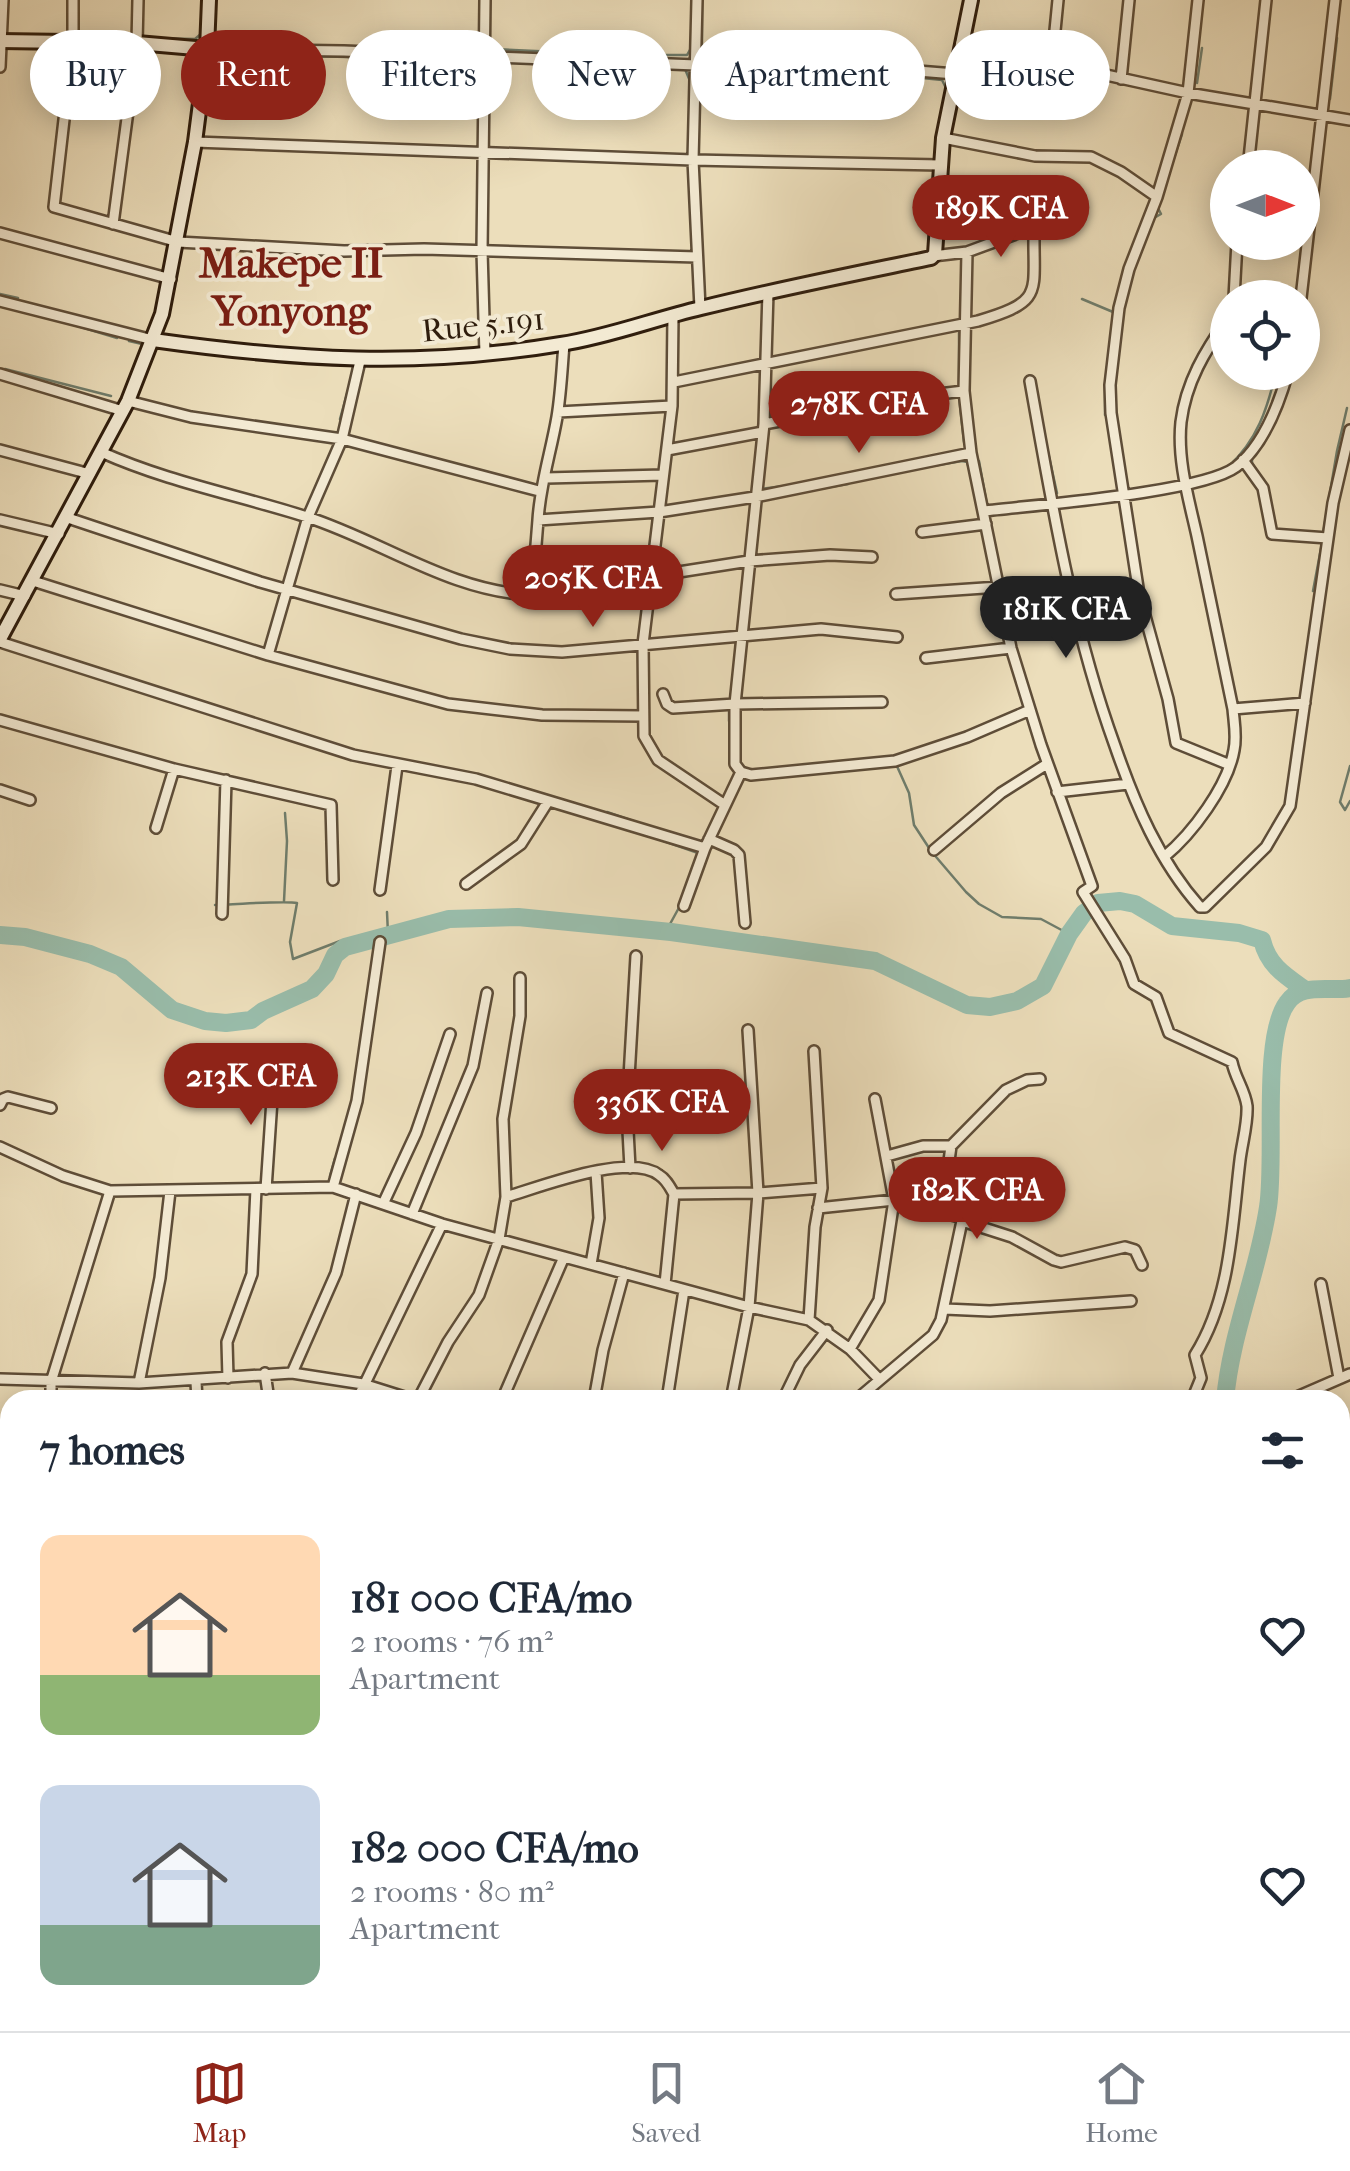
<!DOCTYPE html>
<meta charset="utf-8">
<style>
:root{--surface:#fff;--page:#f2f2f3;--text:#1f2937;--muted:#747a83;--line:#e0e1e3;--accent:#8f2418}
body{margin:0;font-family:"IM FELL French Canon",serif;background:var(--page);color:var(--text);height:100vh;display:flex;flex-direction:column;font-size:38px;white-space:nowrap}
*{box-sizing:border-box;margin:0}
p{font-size:32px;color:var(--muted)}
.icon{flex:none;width:55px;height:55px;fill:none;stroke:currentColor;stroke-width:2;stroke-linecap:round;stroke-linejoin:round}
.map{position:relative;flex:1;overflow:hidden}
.panel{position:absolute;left:0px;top:1390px;width:1350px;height:642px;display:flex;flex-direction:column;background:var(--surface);border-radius:30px 30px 0 0;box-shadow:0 5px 25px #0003}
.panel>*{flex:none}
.banner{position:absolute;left:30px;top:30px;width:1290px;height:90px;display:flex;gap:20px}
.needle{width:65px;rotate:90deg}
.buttons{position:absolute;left:1210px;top:150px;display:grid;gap:20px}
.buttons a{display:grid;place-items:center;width:110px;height:110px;border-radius:50%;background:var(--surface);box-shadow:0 5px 25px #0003;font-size:50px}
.price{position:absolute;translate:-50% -85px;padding:0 22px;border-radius:35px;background:var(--accent);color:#fff;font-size:32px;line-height:65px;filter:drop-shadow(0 2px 5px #0008)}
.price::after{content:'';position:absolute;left:50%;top:60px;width:30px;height:22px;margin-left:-15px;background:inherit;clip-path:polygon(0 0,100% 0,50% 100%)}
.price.active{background:#222;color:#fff}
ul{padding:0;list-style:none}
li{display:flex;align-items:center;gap:30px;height:250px;padding:0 40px}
li span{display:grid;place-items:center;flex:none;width:280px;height:200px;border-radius:20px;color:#555}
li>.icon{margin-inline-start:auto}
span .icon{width:120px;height:120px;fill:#fffc;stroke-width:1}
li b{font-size:42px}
h2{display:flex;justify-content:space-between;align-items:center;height:120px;padding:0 40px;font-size:42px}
.chip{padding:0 35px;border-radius:45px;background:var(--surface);box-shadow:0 5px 25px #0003;font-size:35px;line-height:90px}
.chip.active{background:var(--accent);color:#fff}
.menu{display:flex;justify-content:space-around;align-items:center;height:140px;border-top:2px solid var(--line);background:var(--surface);font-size:28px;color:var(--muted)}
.menu a{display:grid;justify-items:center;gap:5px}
.menu .active{color:var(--accent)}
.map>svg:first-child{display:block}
.water{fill:#99bdab;stroke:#6f7d6c;stroke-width:2.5}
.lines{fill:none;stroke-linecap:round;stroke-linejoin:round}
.stream{stroke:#6f7d6c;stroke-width:2.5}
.river{stroke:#99bdab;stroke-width:18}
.street-casing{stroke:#5e4d38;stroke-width:14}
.secondary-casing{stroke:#2f1d0d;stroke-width:18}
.street{stroke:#f3ead3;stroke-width:9}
.secondary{stroke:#f3ead3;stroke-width:12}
.labels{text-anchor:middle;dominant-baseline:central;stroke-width:8;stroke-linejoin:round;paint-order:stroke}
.street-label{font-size:32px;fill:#2f1d0d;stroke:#f3ead3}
.district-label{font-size:42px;font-weight:bold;fill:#7a1f14;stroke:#f3ead3}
</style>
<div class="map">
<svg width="1350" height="2031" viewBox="0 0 1350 2031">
<rect width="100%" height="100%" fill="#ecdebb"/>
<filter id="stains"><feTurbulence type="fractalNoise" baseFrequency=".002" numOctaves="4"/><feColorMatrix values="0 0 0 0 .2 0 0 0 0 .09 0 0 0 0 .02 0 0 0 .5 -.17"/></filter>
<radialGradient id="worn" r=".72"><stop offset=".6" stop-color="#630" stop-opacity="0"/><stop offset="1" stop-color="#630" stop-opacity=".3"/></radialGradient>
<path class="water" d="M224,2023V2022L480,2023L472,2031H225Z"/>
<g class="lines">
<path class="stream" d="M702,0V48L706,56
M147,38L195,39L202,33
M215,40L227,42
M229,43L282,44
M284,44H295
M299,45L470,50L477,46L479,36
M63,48L64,58
M493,49L579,53
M588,53L627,54
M268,54L296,55
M637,55H687L691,48L692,0
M308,56L461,60
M718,58H737
M742,58H753
M758,58L796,59
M800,59L914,66
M469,60L476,64L478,74
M685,69L690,81
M840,70L903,76
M912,77L942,80L946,88
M1197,83L1202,48
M1330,99L1337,38
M1333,112L1350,115
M1170,170L1182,134
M1154,218L1161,214L1157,206
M1239,279L1241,248
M0,294L18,298
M1082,299L1113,312
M1123,312L1127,296
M61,321L117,338
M1302,327L1308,281
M959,333V382
M1208,340L1215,329
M129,341L142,344
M5,369L111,396
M0,379L31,388
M959,397L964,442
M1039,411L1057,493
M1105,415V384L1113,318
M1277,417L1294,372
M340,419L348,390
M1252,457V464L1258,472
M979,461L987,505
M1229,466C1257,440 1267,410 1276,372
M902,471L962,461L967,462L969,469
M760,489L792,485
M807,491L848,484
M766,499L784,495
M1266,526L1272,539L1298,540
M982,529L985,543
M1323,534L1337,451L1347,408
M1331,546L1337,510
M528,577L529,570
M1313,591L1322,543L1316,541
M729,711V721
M277,726L295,731
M896,764L909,793L914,825L931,851L966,892L979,904L1002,917L1041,919L1069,934
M1350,766L1340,802L1345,810L1350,801
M607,812L662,831
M635,831L698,853
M284,901L287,841L285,813
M215,905C233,905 284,900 297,903L290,942L293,959L340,941L352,944
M387,912L388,934
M671,932L670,924L681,904
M330,1176L335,1158
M302,1339L318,1302"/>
<path class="river" d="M0,935L25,937L90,954L121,967L172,1010L205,1021L226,1023L251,1020L263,1011L312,989L326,974L335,955L345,947L449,919L518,917L671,932L875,961L967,1005L990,1007L1017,1001L1043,986L1069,934L1084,913L1098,903L1120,901L1135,904L1172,926L1239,933L1262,940C1268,965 1284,975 1304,989
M1225,1400C1231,1333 1258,1273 1268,1207C1276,1158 1261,1039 1287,1003C1301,982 1329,992 1350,988
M844,2031L849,2022"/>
<g class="street-casing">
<path id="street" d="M73,0V41L54,207L178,242L344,251L424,249L697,257
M697,0L693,160L700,308
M1198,0L1188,93L1157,197L1129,269L1119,308L1110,385L1111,413L1139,594L1168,699L1176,743L1230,765
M961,43L1188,93L1350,120
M207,49L344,51L696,65L856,66L955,74
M1052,61L1058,0
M0,67L3,0
M1121,79L1129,0
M943,138L1035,156L1091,157L1121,172L1157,197
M195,142L693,160L940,165
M1248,168L1266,0
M113,224L137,43L138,0
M0,233L171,279
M967,252L964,391L971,453L1011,648L1041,745L1092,886L1083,892L1125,959L1134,984L1156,997L1169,1033L1232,1062C1235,1078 1245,1090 1247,1106C1248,1123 1242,1143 1240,1160C1232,1225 1231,1298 1195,1355L1201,1378L1192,1400
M768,292L764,424L735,704L882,702
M1234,298L1237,242
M1301,298L1335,0
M0,301L153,340
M673,315L672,406L643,644L644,736L658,760L725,805
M564,344C562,368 561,393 557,417C551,452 540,485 538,520L659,512L755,497L971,453
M485,354L482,251L485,0
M0,374L123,411
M1030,381C1052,504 1072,628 1115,746C1135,804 1159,861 1200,907H1205L1266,847L1290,806L1333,503L1350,430
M674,382L978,321C1045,301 1033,294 1034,231L1032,228L967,252L933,256
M128,401L191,417L342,439L539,491
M558,412L672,406
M764,424L905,398L964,391
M0,450L90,474
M667,450L763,432
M101,452C168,482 238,495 307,517C382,541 451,592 532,595L749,561L830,555L872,557
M1243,460L1263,488L1272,534L1328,538
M546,478L663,475
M984,511C1034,505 1201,493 1236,467C1263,446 1279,404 1288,372
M68,518L260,582L461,639L510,649L562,652L821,629L897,637
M0,520L59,534
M922,532L986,524
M33,581L268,655L448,704L542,715L643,716
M0,590L25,596
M896,594L999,587
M532,595L538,520
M0,642L353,755L476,779L705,848
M268,655L308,517L342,439L360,361
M926,658L1011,648
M663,694L667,704L673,708L735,704V764L741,772L751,775L895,761L967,737L1030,710
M1233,709L1305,703
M0,720L174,769L331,805L333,880
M0,790L30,800
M1057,792L1128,784
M156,828L174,769
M709,839L734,850L739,855L745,923
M934,850L1001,793L1047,764
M1164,857C1192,834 1228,786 1234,750C1237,736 1234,722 1233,709C1221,651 1209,594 1197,536C1189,500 1177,460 1181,422C1186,382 1205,351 1228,318
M466,884L521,844L547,803
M380,890L397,766
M684,906L705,848L741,772
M222,914L226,780
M0,1105L3,1099L8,1097L51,1108
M0,1147L63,1176L110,1191L333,1187L442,1224L749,1307L809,1320L850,1349L879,1379
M887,1156L923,1146H951
M630,1168L627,1112L636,956
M333,1187L357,1101L380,942
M266,1189L274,1070
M506,1197C540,1187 629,1152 659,1175C666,1179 670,1187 674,1194L758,1193L822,1188
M383,1204L416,1133L450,1034
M818,1208L894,1200L959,1217
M412,1214L473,1066L487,993
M962,1221L1012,1237L1054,1260L1061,1262L1125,1247L1135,1250L1142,1265
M591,1264L599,1218L596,1172
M665,1284L674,1194
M1321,1284L1339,1378
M945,1309L990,1311L1131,1301
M809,1320L815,1227L822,1188L814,1051
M850,1349L879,1300L894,1200L875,1099
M265,1373L269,1400
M292,1373L336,1273L356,1194
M228,1378L227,1342L252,1274L256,1189
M0,1379L139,1383L292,1373L363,1384L414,1400
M196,1382L197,1400
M139,1383L160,1278L170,1191
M51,1400V1382L110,1191
M357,1400L442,1224
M418,1400L448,1342L479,1295L499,1239L506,1197L503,1119L520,1016V978
M502,1400L564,1257
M594,1400L603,1350L624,1273
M667,1400L684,1290
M731,1400L749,1307L758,1193L748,1030
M783,1400L800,1365L827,1330
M856,1400L933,1335L941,1320L962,1221L949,1161L951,1146L1006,1090L1027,1080L1040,1079
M1290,1400L1350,1374
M0,1607L10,1648
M1340,1656L1350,1658
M0,1839L10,1840
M1340,1861L1350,1859
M1340,1923L1350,1920
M1340,1985L1350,1986
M608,2022L611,2031
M1243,2022L1256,2031
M23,2031L24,2022
M93,2031L95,2022
M672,2031L680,2022"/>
</g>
<g class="secondary-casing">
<path id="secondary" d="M0,41L137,43L207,49
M153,340C295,360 418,368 561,344C608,337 654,319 701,308C777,289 854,274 931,258L935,254L943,138L971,0
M0,639L128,401L162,314L195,142L207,49L209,0
M0,1635L10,1634
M1168,2031V2022"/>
</g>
<use href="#street" class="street"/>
<use href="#secondary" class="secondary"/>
</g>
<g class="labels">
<g class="street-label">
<text transform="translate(483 325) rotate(-6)">Rue 5.191</text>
</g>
<g class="district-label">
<text x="291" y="263">Makepe II<tspan x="291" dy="48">Yonyong</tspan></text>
</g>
</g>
<rect width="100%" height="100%" filter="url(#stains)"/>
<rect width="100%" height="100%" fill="url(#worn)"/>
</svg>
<div class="buttons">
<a><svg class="needle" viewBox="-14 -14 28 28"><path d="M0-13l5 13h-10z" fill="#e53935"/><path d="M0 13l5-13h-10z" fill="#747a83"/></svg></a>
<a><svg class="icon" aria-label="locate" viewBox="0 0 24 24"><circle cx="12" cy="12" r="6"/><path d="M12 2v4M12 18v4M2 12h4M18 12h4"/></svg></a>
</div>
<b class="price" style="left:1001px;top:260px">189K CFA</b>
<b class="price" style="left:859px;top:456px">278K CFA</b>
<b class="price" style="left:593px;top:630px">205K CFA</b>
<b class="price active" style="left:1066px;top:661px">181K CFA</b>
<b class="price" style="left:251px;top:1128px">213K CFA</b>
<b class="price" style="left:662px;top:1154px">336K CFA</b>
<b class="price" style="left:977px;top:1242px">182K CFA</b>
<div class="banner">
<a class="chip">Buy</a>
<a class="chip active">Rent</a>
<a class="chip">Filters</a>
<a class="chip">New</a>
<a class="chip">Apartment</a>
<a class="chip">House</a>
</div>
<section class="panel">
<h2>7 homes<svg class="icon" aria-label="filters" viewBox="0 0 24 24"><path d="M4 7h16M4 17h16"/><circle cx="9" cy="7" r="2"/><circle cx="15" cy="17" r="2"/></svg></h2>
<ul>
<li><span style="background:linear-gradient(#ffd9b3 70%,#8fb573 0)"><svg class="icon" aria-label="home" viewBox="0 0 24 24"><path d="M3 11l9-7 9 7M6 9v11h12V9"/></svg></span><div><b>181 000 CFA/mo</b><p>2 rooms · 76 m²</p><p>Apartment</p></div><svg class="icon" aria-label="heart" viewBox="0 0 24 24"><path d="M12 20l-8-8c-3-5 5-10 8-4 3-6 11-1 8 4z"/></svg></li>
<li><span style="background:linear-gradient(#c9d6e8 70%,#7fa58c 0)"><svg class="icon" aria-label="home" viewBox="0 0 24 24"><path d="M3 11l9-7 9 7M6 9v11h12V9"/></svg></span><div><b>182 000 CFA/mo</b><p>2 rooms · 80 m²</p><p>Apartment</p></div><svg class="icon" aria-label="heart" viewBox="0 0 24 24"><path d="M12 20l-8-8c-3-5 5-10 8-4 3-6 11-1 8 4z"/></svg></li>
</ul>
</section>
</div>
<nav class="menu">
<a class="active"><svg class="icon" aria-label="map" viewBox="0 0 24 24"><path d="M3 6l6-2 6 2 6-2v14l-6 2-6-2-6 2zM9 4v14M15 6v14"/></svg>Map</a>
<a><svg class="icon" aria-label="saved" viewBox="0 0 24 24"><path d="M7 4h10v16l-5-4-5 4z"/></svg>Saved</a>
<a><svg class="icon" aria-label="home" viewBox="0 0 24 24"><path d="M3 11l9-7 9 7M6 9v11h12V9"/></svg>Home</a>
</nav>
